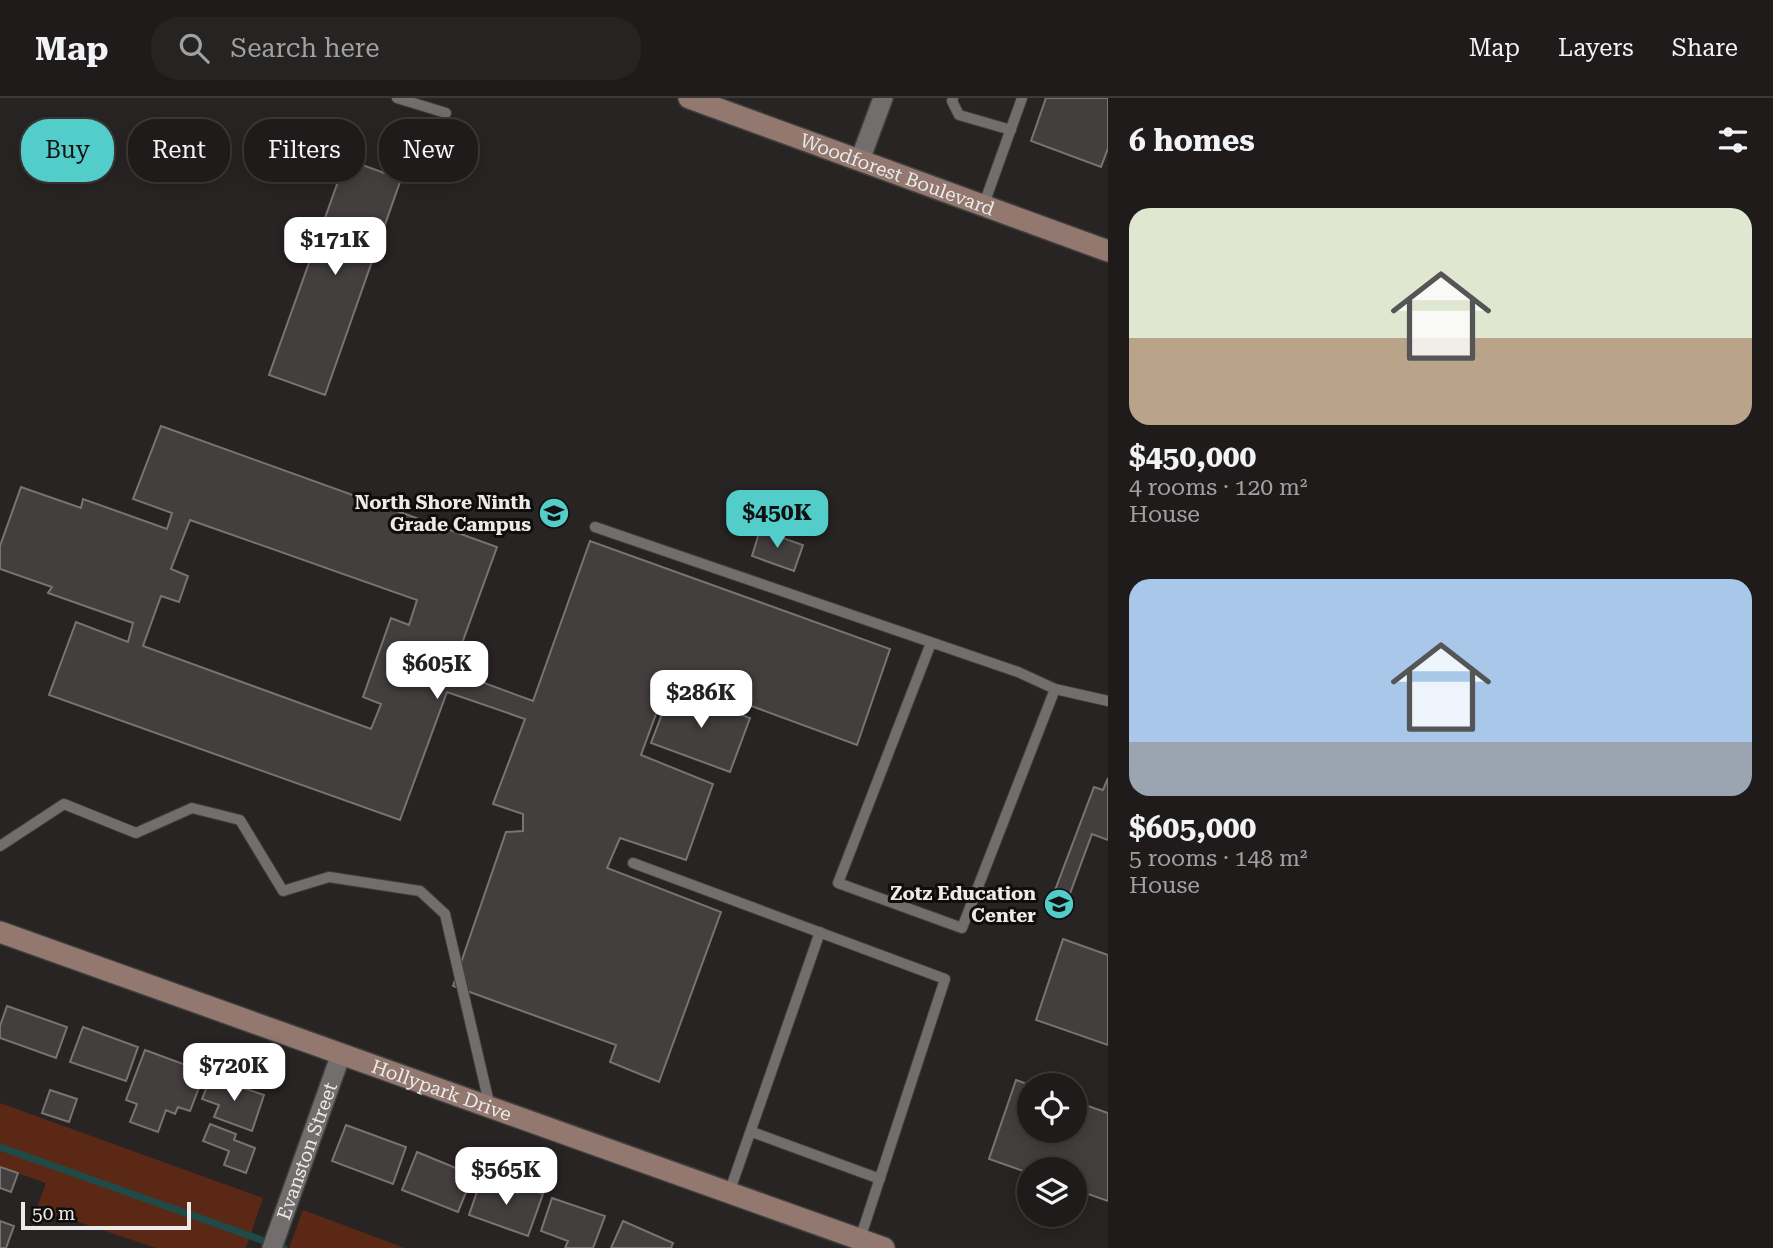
<!DOCTYPE html>
<meta charset="utf-8">
<style>
:root{--surface:#1e1b1a;--page:#262423;--text:#f1f3f6;--muted:#a1a1a2;--line:#3c3939;--accent:#53cdc9}
body{margin:0;font-family:"Roboto Serif",serif;background:var(--page);color:var(--text);height:100vh;display:flex;flex-direction:column;font-size:26px;white-space:nowrap}
*{box-sizing:border-box;margin:0}
p{font-size:23px;color:var(--muted)}
.icon{flex:none;width:38px;height:38px;fill:none;stroke:currentColor;stroke-width:2;stroke-linecap:round;stroke-linejoin:round}
.map{position:relative;flex:1;overflow:hidden}
.panel{display:flex;flex-direction:column;background:var(--surface);width:665px}
.panel>*{flex:none}
.hud{position:absolute;left:21px;top:21px;width:665px;height:63px;display:flex;gap:14px}
.tools{position:absolute;left:1017px;top:975px;display:grid;gap:14px}
.tools a{display:grid;place-items:center;width:70px;height:70px;border-radius:50%;background:var(--surface);box-shadow:0 4px 18px #0003,0 0 0 2px var(--line);font-size:35px}
.scale{position:absolute;left:21px;bottom:18px;width:170px;box-sizing:border-box;padding-left:7px;border:4px solid #edebea;border-top:0;font-size:19px;line-height:24px;white-space:nowrap;color:#edebea;-webkit-text-stroke:5px #0f0e0d;paint-order:stroke}
.price{position:absolute;translate:-50% -60px;padding:0 16px;border-radius:14px;background:#fff;color:#222;font-size:23px;line-height:46px;filter:drop-shadow(0 2px 4px #0008)}
.price::after{content:'';position:absolute;left:50%;top:42px;width:21px;height:16px;margin-left:-10px;background:inherit;clip-path:polygon(0 0,100% 0,50% 100%)}
.price.active{background:var(--accent);color:#111}
ul{padding:0;list-style:none}
li{display:grid;align-content:center;gap:14px;height:371px;padding:0 21px}
li span{display:grid;place-items:center;height:217px;border-radius:21px;color:#555}
li>.icon{margin-inline-start:auto}
span .icon{width:126px;height:126px;fill:#fffc;stroke-width:1}
li b{font-size:30px}
h2{display:flex;justify-content:space-between;align-items:center;height:84px;padding:0 21px;font-size:30px}
.chip{padding:0 24px;border-radius:28px;background:var(--surface);box-shadow:0 4px 18px #0003,0 0 0 2px var(--line);font-size:24px;line-height:63px}
.chip.active{background:var(--accent);color:#111}
header{display:flex;align-items:center;gap:42px;box-sizing:border-box;height:98px;padding:0 35px;background:var(--surface);border-bottom:2px solid var(--line)}
header strong{font-size:33px}
nav{display:flex;gap:38px;margin-inline-start:auto;font-size:24px}
.search{width:490px;height:63px;background:var(--page);display:flex;align-items:center;gap:18px;box-sizing:border-box;padding:0 24px;border-radius:28px;color:var(--muted);font-size:26px}
main{display:flex;flex:1;min-height:0}
.map>svg:first-child{display:block}
.green{fill:#5b2816}
.lines{fill:none;stroke-linecap:round;stroke-linejoin:round}
.stream{stroke:#204a48;stroke-width:7}
.building{fill:#433f3e;stroke:#787472;stroke-width:2;fill-rule:evenodd}
.lane-casing{stroke:#413f3e;stroke-width:12}
.street-casing{stroke:#413f3e;stroke-width:22}
.secondary-casing{stroke:#413f3e;stroke-width:24}
.lane{stroke:#726e6d;stroke-width:10}
.street{stroke:#726e6d;stroke-width:19}
.secondary{stroke:#92786f;stroke-width:21}
.labels{text-anchor:middle;dominant-baseline:central;stroke-width:6;stroke-linejoin:round;paint-order:stroke}
.street-label{font-size:19px;fill:#edebea;stroke:#0f0e0d}
.poi-label{font-size:19px;font-weight:bold;fill:#edebea;stroke:#0f0e0d;text-anchor:end}
</style>
<header>
<strong>Map</strong>
<div class="search"><svg class="icon" aria-label="search" viewBox="0 0 24 24"><circle cx="10" cy="10" r="6"/><path d="M15 15l6 6"/></svg>Search here</div>
<nav><a>Map</a><a>Layers</a><a>Share</a></nav>
</header>
<main>
<div class="map">
<svg width="1108" height="1150" viewBox="0 0 1108 1150">
<rect width="100%" height="100%" fill="#282423"/>
<path class="green" d="M0,1005L263,1100L246,1150H156L37,1110L46,1085L0,1069Z
M303,1112L405,1150H289Z"/>
<g class="lines">
<path class="stream" d="M0,1049L284,1150"/>
</g>
<path class="building" d="M1046,0H1108V50L1101,69L1031,43Z
M346,61L401,81L325,297L269,277Z
M161,328L497,449L452,573L533,603L590,443L890,551L857,647L670,578L641,657L713,686L686,762L620,740L607,770L721,814L659,984L610,964L616,947L453,888L506,734L523,733V716L493,706L525,621L447,594L400,722L49,597L76,524L128,544L133,525L48,495L52,489L0,471V448L21,389L81,410L83,401L167,431L172,415L133,401ZM190,422L417,502L409,527L391,520L363,599L381,606L371,631L143,548L161,498L179,504L188,478L171,471Z
M760,432L803,447L794,473L752,458Z
M672,590L750,620L730,674L651,645Z
M1108,680V742L1092,736L1068,801L1054,795L1094,689L1103,692Z
M1063,841L1108,857V947L1036,922Z
M7,908L67,929L56,960L0,940V928Z
M83,929L138,949L126,983L70,964Z
M145,952L205,974L190,1013L178,1009L175,1016L166,1012L158,1034L130,1024L137,1006L126,1002Z
M211,979L264,997L252,1033L214,1019L219,1007L202,1001Z
M1016,982L1030,987L1029,1032H1074V1003L1108,1015V1103L1074,1091V1071H1029V1075L989,1061Z
M50,992L77,1001L69,1024L42,1015Z
M210,1026L236,1036L234,1042L255,1050L246,1075L224,1067L229,1053L203,1043Z
M346,1027L406,1049L393,1086L332,1063Z
M417,1054L473,1077L458,1114L402,1092Z
M0,1069L18,1075L11,1094L0,1090Z
M481,1082L518,1095L521,1088L543,1096L528,1138L469,1117Z
M552,1100L605,1118L593,1150H565L568,1143L541,1133Z
M0,1123L14,1128L6,1150H0Z
M623,1123L673,1145L671,1150H611Z"/>
<g class="lines">
<g class="lane-casing">
<path id="lane" d="M397,0L446,15
M953,0L952,3L959,17L1011,32
M984,106L1022,0
M595,429L1018,574L1055,591L1108,603
M931,545L838,785L962,830L1055,591
M0,748L64,706L136,735L192,710L240,722L283,793L329,779L420,793L445,816L490,1009
M633,765L945,881L860,1141
M752,1034L880,1081
M729,1095L820,834"/>
</g>
<g class="street-casing">
<g id="street">
<path d="M860,62L883,0"/>
<path id="s1" d="M272,1150L341,956"/>
</g>
</g>
<g class="secondary-casing">
<g id="secondary">
<path id="s2" d="M689,0L1108,153"/>
<path id="s3" d="M0,834L884,1150"/>
</g>
</g>
<use href="#lane" class="lane"/>
<use href="#street" class="street"/>
<use href="#secondary" class="secondary"/>
</g>
<defs>
<g id="school-disc" transform="scale(1.575)"><circle r="9.5" fill="#53cdc9" stroke="#0f0e0d"/><path d="M0-5L7-2L0 1L-7-2ZM-4 1L0 2.5L4 1V4Q0 6-4 4Z" fill="#111"/></g>
</defs>
<g fill-rule="evenodd">
<use href="#school-disc" x="554" y="415"/>
<use href="#school-disc" x="1059" y="806"/>
</g>
<g class="labels">
<g class="street-label">
<text stroke="none"><textPath href="#s2" startOffset="222">Woodforest Boulevard</textPath></text>
<text stroke="none"><textPath href="#s3" startOffset="469">Hollypark Drive</textPath></text>
<text stroke="none"><textPath href="#s1" startOffset="103">Evanston Street</textPath></text>
</g>
<g class="poi-label">
<text x="531" y="404">North Shore Ninth<tspan x="531" dy="22">Grade Campus</tspan></text>
<text x="1036" y="795">Zotz Education<tspan x="1036" dy="22">Center</tspan></text>
</g>
</g>
</svg>
<div class="tools">
<a><svg class="icon" aria-label="locate" viewBox="0 0 24 24"><circle cx="12" cy="12" r="6"/><path d="M12 2v4M12 18v4M2 12h4M18 12h4"/></svg></a>
<a><svg class="icon" aria-label="layers" viewBox="0 0 24 24"><path d="M12 4l9 5-9 5-9-5zM3 14l9 5 9-5"/></svg></a>
</div>
<div class="scale">50 m</div>
<b class="price" style="left:335px;top:179px">$171K</b>
<b class="price active" style="left:777px;top:452px">$450K</b>
<b class="price" style="left:437px;top:603px">$605K</b>
<b class="price" style="left:701px;top:632px">$286K</b>
<b class="price" style="left:234px;top:1005px">$720K</b>
<b class="price" style="left:506px;top:1109px">$565K</b>
<div class="hud">
<a class="chip active">Buy</a>
<a class="chip">Rent</a>
<a class="chip">Filters</a>
<a class="chip">New</a>
</div>
</div>
<section class="panel">
<h2>6 homes<svg class="icon" aria-label="filters" viewBox="0 0 24 24"><path d="M4 7h16M4 17h16"/><circle cx="9" cy="7" r="2"/><circle cx="15" cy="17" r="2"/></svg></h2>
<ul>
<li><span style="background:linear-gradient(#dfe7d0 60%,#b9a48a 0)"><svg class="icon" aria-label="home" viewBox="0 0 24 24"><path d="M3 11l9-7 9 7M6 9v11h12V9"/></svg></span><div><b>$450,000</b><p>4 rooms · 120 m²</p><p>House</p></div></li>
<li><span style="background:linear-gradient(#a9c7e8 75%,#9aa5b1 0)"><svg class="icon" aria-label="home" viewBox="0 0 24 24"><path d="M3 11l9-7 9 7M6 9v11h12V9"/></svg></span><div><b>$605,000</b><p>5 rooms · 148 m²</p><p>House</p></div></li>
</ul>
</section>
</main>
